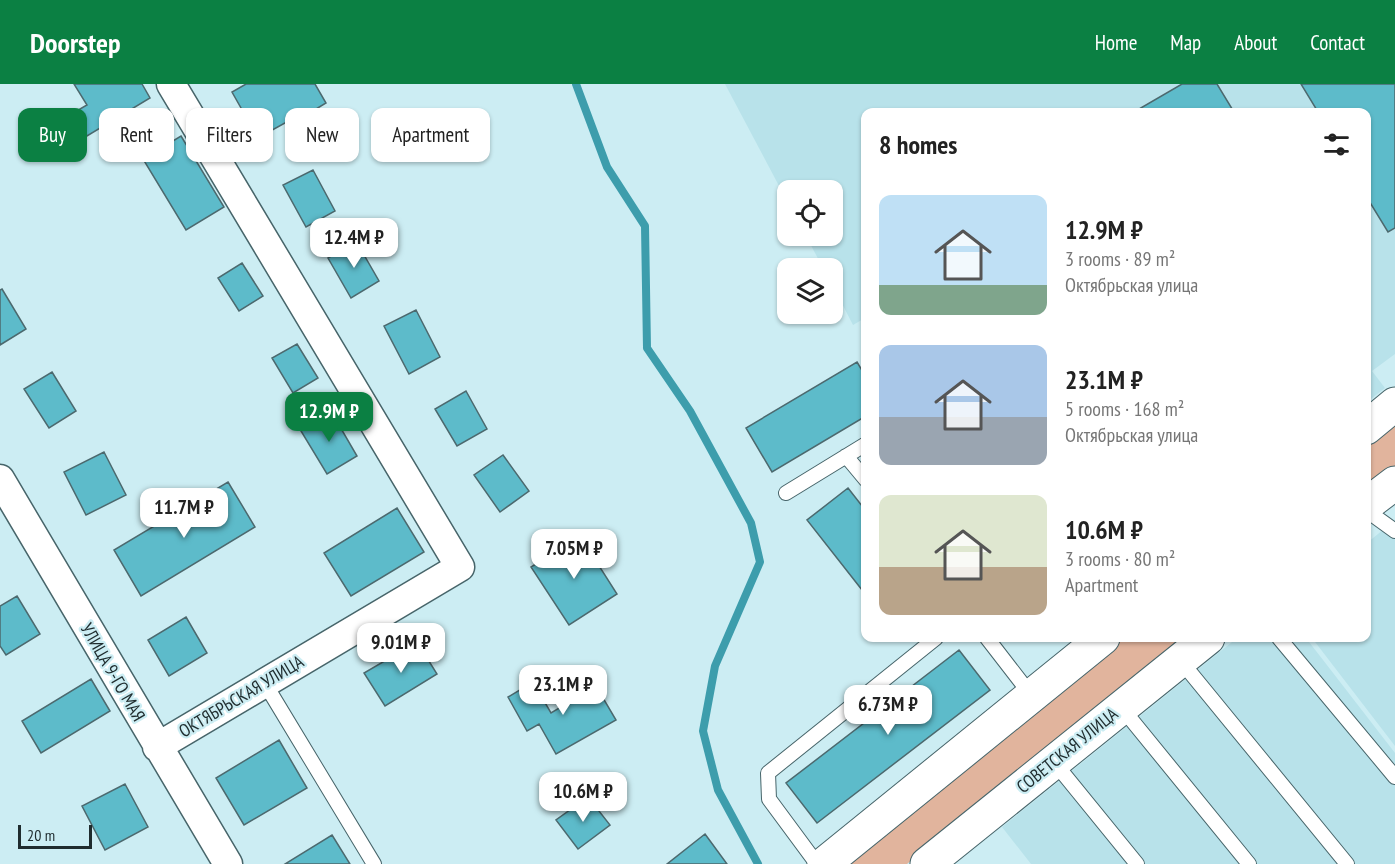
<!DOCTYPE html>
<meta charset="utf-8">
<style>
:root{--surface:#fff;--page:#f2f2f2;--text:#222;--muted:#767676;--accent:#0b8043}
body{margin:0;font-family:"PT Sans Narrow",sans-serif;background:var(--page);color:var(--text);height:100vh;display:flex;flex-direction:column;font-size:22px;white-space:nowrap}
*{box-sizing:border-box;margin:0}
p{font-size:20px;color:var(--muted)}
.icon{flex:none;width:33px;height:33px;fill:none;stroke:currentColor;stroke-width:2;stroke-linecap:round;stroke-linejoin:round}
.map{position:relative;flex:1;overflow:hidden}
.details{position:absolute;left:861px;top:24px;width:510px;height:534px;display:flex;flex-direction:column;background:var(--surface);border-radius:12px;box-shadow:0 2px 4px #0004}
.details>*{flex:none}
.hud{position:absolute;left:18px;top:24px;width:570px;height:54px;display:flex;gap:12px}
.tools{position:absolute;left:777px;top:96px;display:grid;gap:12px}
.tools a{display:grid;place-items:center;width:66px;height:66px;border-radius:12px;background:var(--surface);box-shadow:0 2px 4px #0004;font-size:30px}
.scale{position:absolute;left:18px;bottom:15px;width:74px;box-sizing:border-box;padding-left:6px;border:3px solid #1f2c2e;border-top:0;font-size:16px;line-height:21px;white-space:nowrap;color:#1f2c2e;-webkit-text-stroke:4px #ccedf3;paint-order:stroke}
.price{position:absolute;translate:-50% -51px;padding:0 14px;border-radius:12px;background:#fff;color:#222;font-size:20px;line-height:39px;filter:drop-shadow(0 2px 3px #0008)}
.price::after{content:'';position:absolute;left:50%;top:36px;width:18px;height:14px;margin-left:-9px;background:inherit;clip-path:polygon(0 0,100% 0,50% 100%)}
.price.selected{background:var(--accent);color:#fff}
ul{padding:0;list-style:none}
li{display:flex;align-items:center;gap:18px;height:150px;padding:0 18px}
li span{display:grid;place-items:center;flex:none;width:168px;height:120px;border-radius:12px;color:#555}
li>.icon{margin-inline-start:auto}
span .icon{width:72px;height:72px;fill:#fffc;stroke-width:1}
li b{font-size:26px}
h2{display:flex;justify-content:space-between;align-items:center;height:72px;padding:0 18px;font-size:26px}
.tag{padding:0 21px;border-radius:12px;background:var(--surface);box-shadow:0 2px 4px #0004;font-size:21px;line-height:54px}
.tag.selected{background:var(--accent);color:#fff}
header{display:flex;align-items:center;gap:36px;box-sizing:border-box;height:84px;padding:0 30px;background:var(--accent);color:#fff}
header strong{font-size:28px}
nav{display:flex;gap:33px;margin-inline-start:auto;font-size:21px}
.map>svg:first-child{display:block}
.built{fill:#b8e2ea}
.green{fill:#e1b49d}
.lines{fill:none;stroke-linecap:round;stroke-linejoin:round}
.stream{stroke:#3d9dac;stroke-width:8}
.building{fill:#5dbbca;stroke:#4c696e;stroke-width:1.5}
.lane-casing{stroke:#47656a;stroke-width:16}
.street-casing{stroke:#47656a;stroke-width:31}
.secondary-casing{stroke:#47656a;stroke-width:35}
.lane{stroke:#fff;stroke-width:14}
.street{stroke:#fff;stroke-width:28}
.secondary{stroke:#fff;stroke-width:33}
.labels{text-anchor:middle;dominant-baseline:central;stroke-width:4.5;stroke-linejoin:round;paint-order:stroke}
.street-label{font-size:18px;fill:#1f2c2e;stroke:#ccedf3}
</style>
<header>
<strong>Doorstep</strong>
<nav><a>Home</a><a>Map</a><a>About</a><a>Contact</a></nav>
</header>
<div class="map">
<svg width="1395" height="780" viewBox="0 0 1395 780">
<rect width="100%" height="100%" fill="#ccedf3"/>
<path class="built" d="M725,0H1395V270L1372,287L1385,304L1367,318L1366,28H866L865,234L853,241L833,202L832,184H823L806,152H832V106H788L787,117Z
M1395,436V662L1312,554H1366L1367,459Z
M1237,554H1306L1395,669V780H1031L1002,743Z"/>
<path class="green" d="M1395,334V383L1367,405L1366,356Z
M1122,554H1185L907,780H841Z"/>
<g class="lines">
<path class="stream" d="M576,0L607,83L645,142L647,264L690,327L751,439L760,478L715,582L703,647L718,706L758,780"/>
</g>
<path class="building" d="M74,0H142L150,14L87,52L73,29L87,21Z
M246,0H315L326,19L303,33L301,30L258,54L232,8Z
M1182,0H1217L1234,28H1141L1139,25Z
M1301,0H1395V144L1388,148L1366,112V28H1318Z
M181,52L224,123L186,146L143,75Z
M313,86L335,127L306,143L283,101Z
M356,157L379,197L351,214L328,174Z
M242,179L263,212L239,227L218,194Z
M2,205L26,245L0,261V206Z
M416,226L440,273L409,290L384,242Z
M297,260L318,294L293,309L272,274Z
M857,278L866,293V332L772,388L746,344Z
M52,288L76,327L49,344L24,305Z
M466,307L487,345L457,362L435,325Z
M332,329L357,372L327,390L301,347Z
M104,368L126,411L86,431L64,388Z
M503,371L529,407L500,428L474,391Z
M228,398L255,443L141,512L114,466Z
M848,404L866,427V511L807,436Z
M397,424L424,468L351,512L324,469Z
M580,452L617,510L569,541L531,483Z
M17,512L40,550L6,571L0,562V522Z
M186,533L207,569L169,592L148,556Z
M417,558L437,590L385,622L364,589Z
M959,566L990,606L817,739L786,699Z
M91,595L110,627L41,669L22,637Z
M533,598L551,629L596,602L616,636L556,670L539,640L527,647L508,613Z
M279,656L307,704L244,741L216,694Z
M125,700L148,743L105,766L82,722Z
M588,713L610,741L578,765L556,736Z
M705,750L727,780H667Z
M332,751L350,780H285Z"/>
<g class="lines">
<g class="lane-casing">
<path id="lane" d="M846,372L866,396
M786,409L866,360
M1366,426L1395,447
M987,554L1031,611
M1279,554L1395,693
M1180,576L1347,780
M264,598L374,780
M1121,623L1249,780
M1054,678L1137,780
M817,780L769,715L768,689L936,554"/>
</g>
<g class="street-casing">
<path id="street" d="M0,395L228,780
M157,663L460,483L171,0"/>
</g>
<g class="secondary-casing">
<path id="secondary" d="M1366,344L1395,320
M1366,421L1395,399
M824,780L1103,554
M927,780L1208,554"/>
</g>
<use href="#lane" class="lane"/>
<use href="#street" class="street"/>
<use href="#secondary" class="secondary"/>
</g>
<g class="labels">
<g class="street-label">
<text transform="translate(113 588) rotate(60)">УЛИЦА 9-ГО МАЯ</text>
<text transform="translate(241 612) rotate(-31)">ОКТЯБРЬСКАЯ УЛИЦА</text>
<text transform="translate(1067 666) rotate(-39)">СОВЕТСКАЯ УЛИЦА</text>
</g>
</g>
</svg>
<div class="tools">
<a><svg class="icon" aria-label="locate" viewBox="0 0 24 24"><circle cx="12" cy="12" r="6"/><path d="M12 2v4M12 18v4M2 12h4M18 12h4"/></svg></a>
<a><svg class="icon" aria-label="layers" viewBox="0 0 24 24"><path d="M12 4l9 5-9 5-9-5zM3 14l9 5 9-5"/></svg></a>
</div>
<div class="scale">20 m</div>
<b class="price" style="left:354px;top:185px">12.4M ₽</b>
<b class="price selected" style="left:329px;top:359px">12.9M ₽</b>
<b class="price" style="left:184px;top:455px">11.7M ₽</b>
<b class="price" style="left:574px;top:496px">7.05M ₽</b>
<b class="price" style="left:401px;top:590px">9.01M ₽</b>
<b class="price" style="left:563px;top:632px">23.1M ₽</b>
<b class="price" style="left:888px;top:652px">6.73M ₽</b>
<b class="price" style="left:583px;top:739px">10.6M ₽</b>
<div class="hud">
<a class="tag selected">Buy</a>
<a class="tag">Rent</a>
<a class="tag">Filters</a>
<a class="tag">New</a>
<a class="tag">Apartment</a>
</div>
<section class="details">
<h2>8 homes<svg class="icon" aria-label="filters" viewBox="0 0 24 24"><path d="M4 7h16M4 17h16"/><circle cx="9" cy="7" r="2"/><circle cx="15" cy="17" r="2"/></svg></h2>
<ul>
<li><span style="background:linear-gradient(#bfe0f5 75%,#7fa58c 0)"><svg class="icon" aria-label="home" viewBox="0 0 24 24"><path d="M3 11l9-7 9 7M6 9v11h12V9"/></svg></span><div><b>12.9M ₽</b><p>3 rooms · 89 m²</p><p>Октябрьская улица</p></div></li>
<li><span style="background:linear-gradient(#a9c7e8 60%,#9aa5b1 0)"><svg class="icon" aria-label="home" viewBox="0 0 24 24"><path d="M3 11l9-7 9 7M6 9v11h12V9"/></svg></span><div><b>23.1M ₽</b><p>5 rooms · 168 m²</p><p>Октябрьская улица</p></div></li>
<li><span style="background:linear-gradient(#dfe7d0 60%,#b9a48a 0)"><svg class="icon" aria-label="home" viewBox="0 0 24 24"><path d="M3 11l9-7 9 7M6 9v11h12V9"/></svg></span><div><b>10.6M ₽</b><p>3 rooms · 80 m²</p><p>Apartment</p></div></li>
</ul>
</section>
</div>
